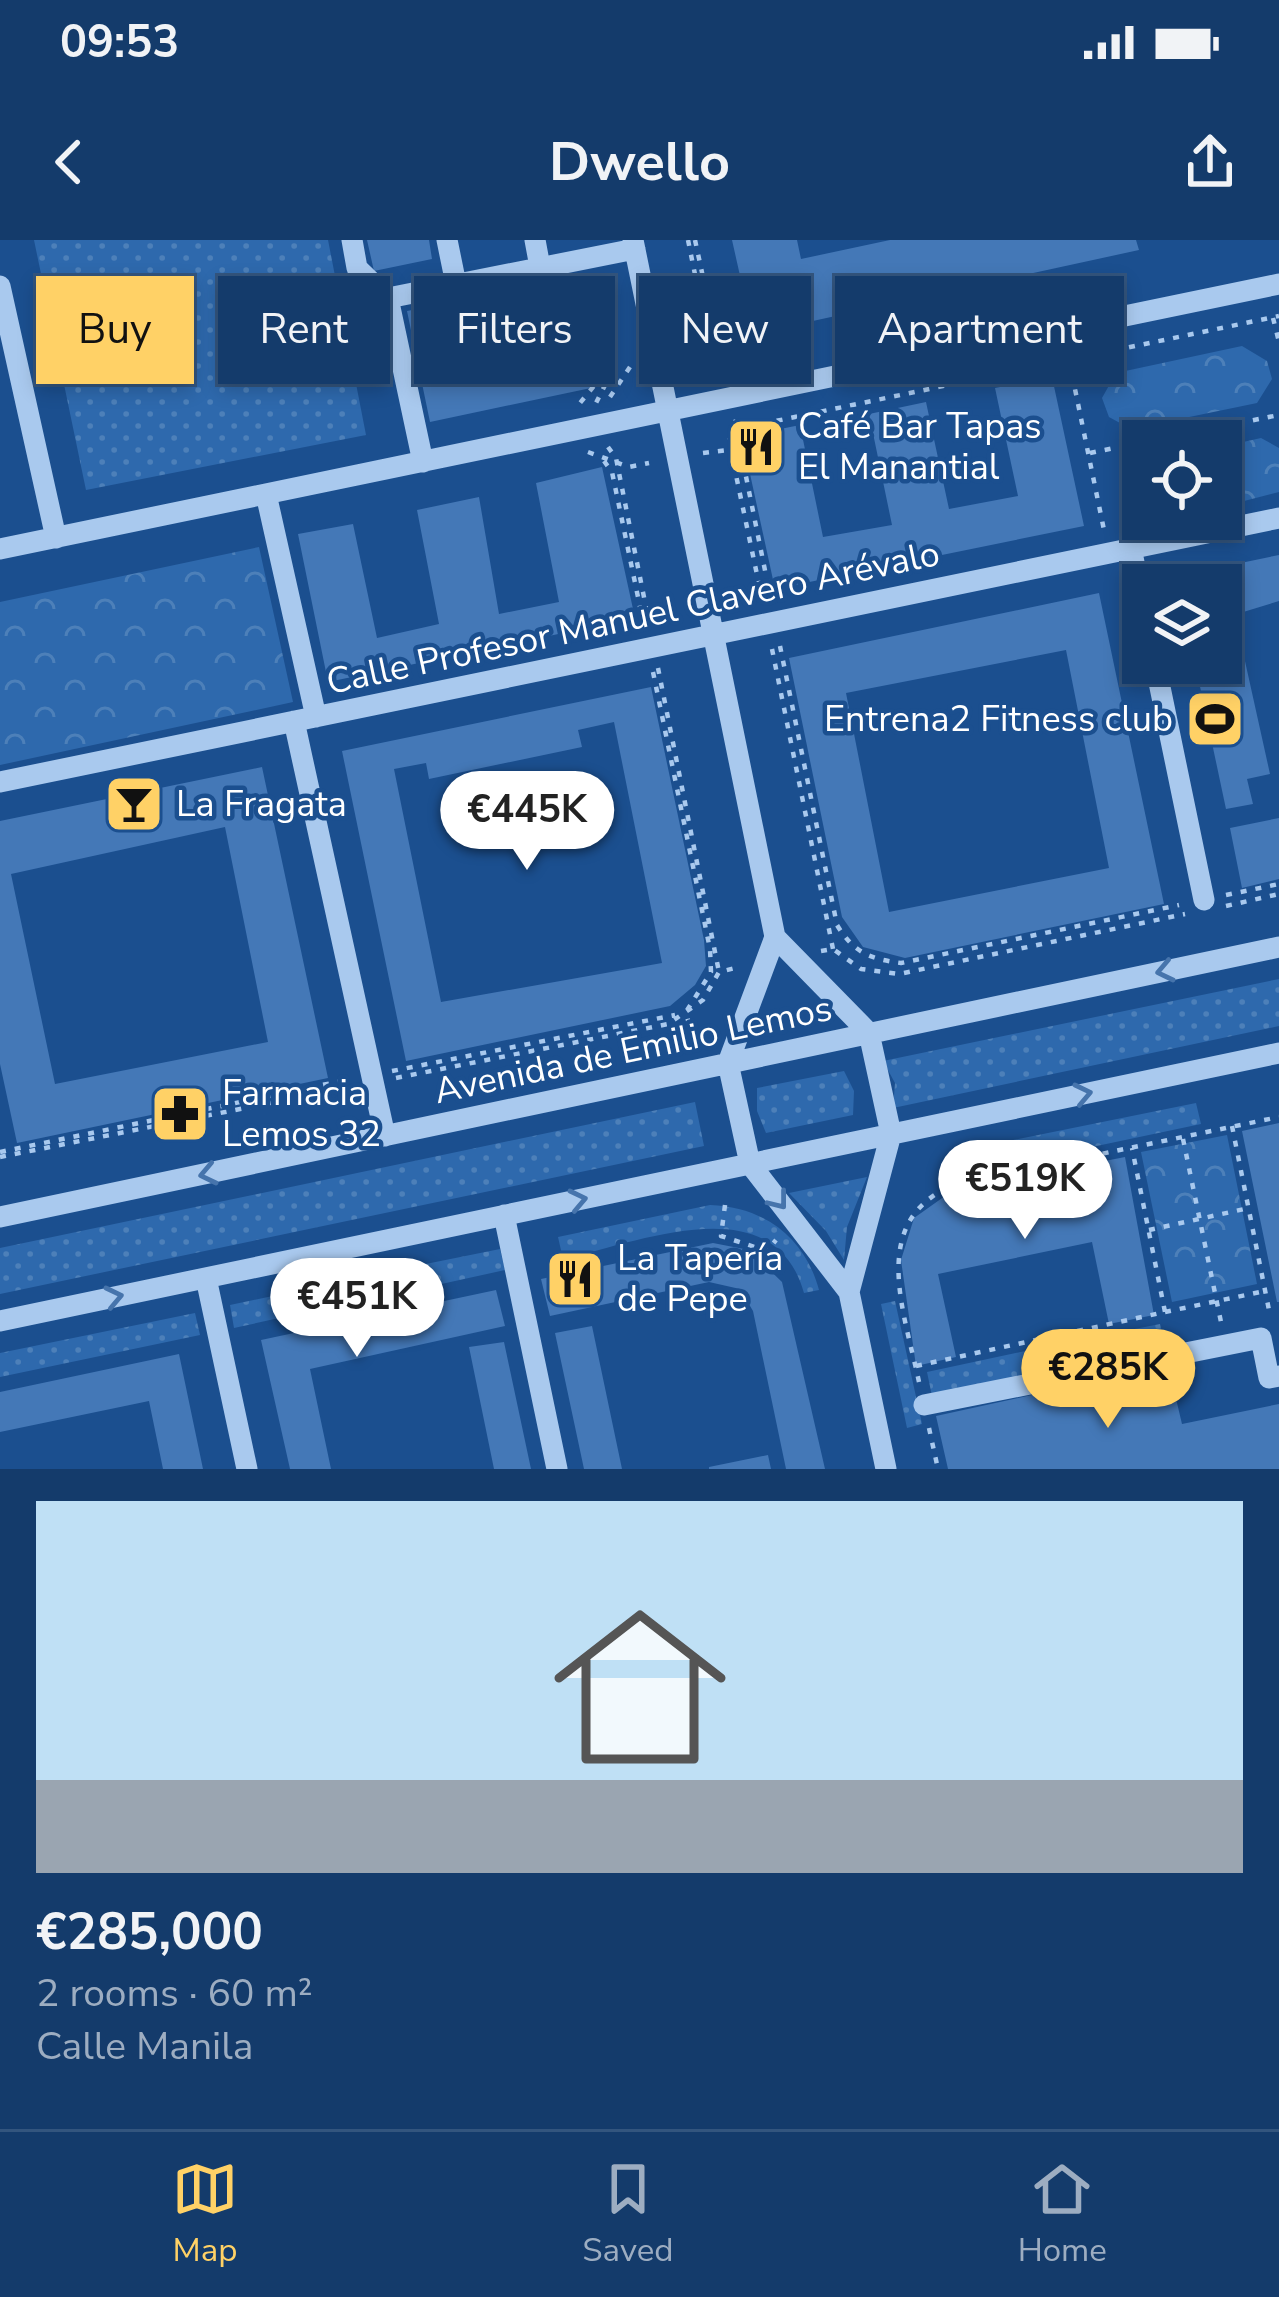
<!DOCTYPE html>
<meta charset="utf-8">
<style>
:root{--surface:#143b6b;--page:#1d4271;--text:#f1f3f6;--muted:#9dadc1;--line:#33557e;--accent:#ffd166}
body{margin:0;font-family:"Nunito Sans",sans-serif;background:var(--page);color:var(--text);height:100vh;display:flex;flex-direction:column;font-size:45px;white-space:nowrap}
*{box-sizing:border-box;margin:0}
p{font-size:39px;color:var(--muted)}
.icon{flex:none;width:66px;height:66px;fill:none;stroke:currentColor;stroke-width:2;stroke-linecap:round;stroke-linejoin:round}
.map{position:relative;height:1229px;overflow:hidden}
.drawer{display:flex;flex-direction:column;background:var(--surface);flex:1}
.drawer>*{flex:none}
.banner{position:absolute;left:36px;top:36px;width:1209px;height:108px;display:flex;gap:24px}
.tools{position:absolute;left:1122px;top:180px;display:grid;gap:24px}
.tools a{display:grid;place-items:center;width:120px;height:120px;border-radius:0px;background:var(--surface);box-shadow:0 6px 18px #0003,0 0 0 3px var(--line);font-size:60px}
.price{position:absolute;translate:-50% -102px;padding:0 27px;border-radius:42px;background:#fff;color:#222;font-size:39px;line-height:78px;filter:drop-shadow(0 3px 6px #0008)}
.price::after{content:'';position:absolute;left:50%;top:72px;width:36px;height:27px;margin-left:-18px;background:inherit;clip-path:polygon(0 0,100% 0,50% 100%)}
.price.active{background:var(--accent);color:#111}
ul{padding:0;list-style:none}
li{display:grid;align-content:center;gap:24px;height:636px;padding:0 36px}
li span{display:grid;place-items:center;height:372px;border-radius:0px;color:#555}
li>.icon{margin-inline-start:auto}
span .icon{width:216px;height:216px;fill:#fffc;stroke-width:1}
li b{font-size:51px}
.tag{padding:0 42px;border-radius:0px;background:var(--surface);box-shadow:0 6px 18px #0003,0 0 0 3px var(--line);font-size:42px;line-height:108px}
.tag.active{background:var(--accent);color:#111}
.status{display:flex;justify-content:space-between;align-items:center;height:84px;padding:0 60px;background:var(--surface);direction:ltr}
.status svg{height:33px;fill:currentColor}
header{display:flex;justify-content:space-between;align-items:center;height:156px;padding:0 36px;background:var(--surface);font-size:54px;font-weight:700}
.menu{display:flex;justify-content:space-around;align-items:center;height:168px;border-top:3px solid var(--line);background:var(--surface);font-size:33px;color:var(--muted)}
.menu a{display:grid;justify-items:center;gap:6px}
.menu .active{color:var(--accent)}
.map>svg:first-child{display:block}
.grass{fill:url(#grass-dots)}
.park{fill:url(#park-crowns)}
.building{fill:#4478b7;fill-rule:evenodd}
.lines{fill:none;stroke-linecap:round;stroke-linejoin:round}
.path{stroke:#a9c9ee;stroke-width:4.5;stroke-dasharray:6 9;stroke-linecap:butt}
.minor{stroke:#a9c9ee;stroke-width:21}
.oneway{stroke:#4674ac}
.labels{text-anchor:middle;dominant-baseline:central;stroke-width:9;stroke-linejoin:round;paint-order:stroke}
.poi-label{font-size:36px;fill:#fff;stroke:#1b4f8f;text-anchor:start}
.street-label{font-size:36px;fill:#fff;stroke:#1b4f8f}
</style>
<div class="status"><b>09:53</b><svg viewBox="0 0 49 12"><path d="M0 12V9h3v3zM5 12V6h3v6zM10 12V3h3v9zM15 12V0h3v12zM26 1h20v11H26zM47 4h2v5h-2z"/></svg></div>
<header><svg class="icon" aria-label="back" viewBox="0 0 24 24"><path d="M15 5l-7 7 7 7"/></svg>Dwello<svg class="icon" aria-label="share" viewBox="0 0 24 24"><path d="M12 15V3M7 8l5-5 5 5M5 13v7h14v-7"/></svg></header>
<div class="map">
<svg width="1279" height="1229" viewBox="0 0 1279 1229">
<defs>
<pattern id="grass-dots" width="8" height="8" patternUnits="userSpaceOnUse" patternTransform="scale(3)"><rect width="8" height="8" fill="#2e69ad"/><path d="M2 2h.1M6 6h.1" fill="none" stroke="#4d80b9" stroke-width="1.8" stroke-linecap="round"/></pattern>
<pattern id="park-crowns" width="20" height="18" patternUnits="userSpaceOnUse" patternTransform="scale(3)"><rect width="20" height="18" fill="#2e69ad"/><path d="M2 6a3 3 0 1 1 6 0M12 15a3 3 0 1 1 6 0" fill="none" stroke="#4d80b9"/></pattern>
</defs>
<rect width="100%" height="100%" fill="#1b4f8f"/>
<path class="grass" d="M34,0H328L366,195L86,250Z
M1279,739V786L893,868L895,843L883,821Z
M844,831L854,851L853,875L766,893L757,871V848Z
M695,862L704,906L0,1054V1008Z
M1196,863L1201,884L959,935L954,912Z
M867,937L847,987L844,1020L826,991L789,953Z
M710,965C765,967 805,998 819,1050L804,1053C774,945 640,1002 563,1019L558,997Z
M500,1009L505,1030L405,1052L401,1029Z
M315,1047L320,1069L234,1088L230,1065Z
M895,1061L922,1184L907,1188L881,1064Z
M195,1073L200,1095L0,1137V1113Z
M1160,1084L1165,1106L1065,1128L1059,1104Z
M1048,1106L1054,1131L932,1156L927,1132Z"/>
<path class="park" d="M1242,106L1267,121L1272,139L1257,163L1131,189L1109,177L1102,158L1116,133Z
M1261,198L1279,208V252L1221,267V207Z
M259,307L293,462L0,525V362Z
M1227,895L1257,1044L1172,1062L1141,912Z"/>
<path class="building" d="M367,0H429L432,19L374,31Z
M732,0H797L801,19L890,0H1136L1139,10L799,84L791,48L745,58Z
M568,38L591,148L430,182L407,71Z
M1052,137L1084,286L775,349L742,197L800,185L823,297L892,285L869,174L926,162L949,269L1018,256L995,148Z
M602,227L635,378L328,442L298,294L353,284L377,398L439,384L417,270L479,257L499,374L559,362L536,243Z
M1279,315V361L1240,373L1221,377V345H1180L1178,336Z
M1099,353L1164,664L905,718L863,707L842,677L789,418ZM1066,410L1109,628L889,672L846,453Z
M1239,394L1270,534L1247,539L1253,564L1226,569L1195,423H1221V397Z
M651,447L704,700L706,726L695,745L670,766L406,821L342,511ZM614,482L662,723L441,762L394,529L426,523L429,539L582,507L578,490Z
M262,527L328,838L17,903L0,824V581ZM225,587L268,802L55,844L11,634Z
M1279,578V639L1242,648L1230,588Z
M1279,883V1062H1277L1242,891Z
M1125,917L1154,1075L1109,1084L1092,1002L938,1034L956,1117L916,1126L901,1020L914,978L952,951Z
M713,1003L749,1010L782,1042L825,1229H786L753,1071L740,1049L709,1042L550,1076L541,1039Z
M496,1050L505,1086L310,1129L331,1229H290L261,1100Z
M592,1086L622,1229H584L555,1093Z
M504,1102L531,1229H494L469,1107Z
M179,1114L203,1229H163L149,1161L0,1192V1152Z
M1168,1125L1182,1184L1279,1164V1229H948L936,1176Z
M768,1215L771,1229H709V1227Z"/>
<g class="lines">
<path class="path" d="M688,0L712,118L728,136
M695,0L720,116
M585,41L606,143L596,163
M578,45L598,141L580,163
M1273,78L1279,102
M683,120L720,116L736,130
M1069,120L1104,290
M610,157L630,127
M736,180L729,202L763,363
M1150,201L1279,175
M608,207L616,218L649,382
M588,212L629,227L649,223
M703,213L728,210
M1090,213L1143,202
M604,221L612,232L644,386
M771,360L738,197L747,187L1279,76
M780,406L837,685C854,713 870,719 901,723L1179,665
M772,409L833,709
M658,428L719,732
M653,432L710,709L711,732L686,772L692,797
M1226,655L1279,644
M1226,666L1279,654
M821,711L833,709L861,729L899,734L1185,674
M392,831L675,775
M396,838L668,784L703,760L719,732L739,727
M1232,886L1270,1075
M1183,899L1221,1082
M0,912L351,839
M0,917L350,847
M725,965L721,996L767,1011L776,1000
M1149,990L1249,968
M1165,1072L1265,1051
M916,1126L1165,1072L1132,908
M919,1142C904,1070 867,979 956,944L1279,877
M929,1188L938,1229"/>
<path class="minor" d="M352,0L357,28L388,58
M447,0L456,44
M535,0L540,27
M633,0L775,697
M0,46L56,298
M423,222L388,58L635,9
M266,254L316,477
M1131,308L1143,366
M0,309L1279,44
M1155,423L1204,660
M294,481L385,896
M0,542L1279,278
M775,697L728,823L750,924L849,1052L886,1229
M775,697L869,793L891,894L849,1052
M504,975L557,1229
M0,977L1279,707
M206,1038L247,1229
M0,1081L1279,813
M924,1165L1261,1098L1269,1138L1279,1136"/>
</g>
<defs><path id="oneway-chevron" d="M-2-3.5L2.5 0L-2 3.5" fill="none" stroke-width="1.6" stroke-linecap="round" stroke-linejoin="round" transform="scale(3)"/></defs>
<g class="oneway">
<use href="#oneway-chevron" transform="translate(1165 731) rotate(168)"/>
<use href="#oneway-chevron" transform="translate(1083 854) rotate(-12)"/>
<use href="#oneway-chevron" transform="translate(208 934) rotate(168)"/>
<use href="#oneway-chevron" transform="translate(578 960) rotate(-12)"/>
<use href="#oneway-chevron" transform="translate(779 961) rotate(52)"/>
<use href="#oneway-chevron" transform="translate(114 1057) rotate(-12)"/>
</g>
<defs>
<g id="restaurant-square" transform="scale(3)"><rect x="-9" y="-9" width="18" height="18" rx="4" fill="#ffd166" stroke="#1b4f8f"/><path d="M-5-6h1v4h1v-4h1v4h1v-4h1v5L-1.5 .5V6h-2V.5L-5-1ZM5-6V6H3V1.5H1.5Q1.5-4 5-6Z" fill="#111"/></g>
<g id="stadium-square" transform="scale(3)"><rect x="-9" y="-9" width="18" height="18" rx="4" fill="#ffd166" stroke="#1b4f8f"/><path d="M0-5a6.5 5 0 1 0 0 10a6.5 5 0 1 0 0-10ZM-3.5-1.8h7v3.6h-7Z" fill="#111"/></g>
<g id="bar-square" transform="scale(3)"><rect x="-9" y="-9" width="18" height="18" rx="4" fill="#ffd166" stroke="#1b4f8f"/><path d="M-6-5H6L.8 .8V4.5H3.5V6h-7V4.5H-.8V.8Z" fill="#111"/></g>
<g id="pharmacy-square" transform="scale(3)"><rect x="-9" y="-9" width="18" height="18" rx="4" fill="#ffd166" stroke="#1b4f8f"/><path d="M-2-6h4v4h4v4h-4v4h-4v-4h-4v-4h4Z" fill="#111"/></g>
</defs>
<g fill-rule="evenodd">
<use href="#restaurant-square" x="756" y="207"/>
<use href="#stadium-square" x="1215" y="479"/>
<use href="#bar-square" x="134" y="564"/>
<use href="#pharmacy-square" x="180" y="874"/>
<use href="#restaurant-square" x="575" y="1039"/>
</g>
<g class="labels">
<g class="poi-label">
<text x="798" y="186">Café Bar Tapas<tspan x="798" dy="41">El Manantial</tspan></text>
<text x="1173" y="479" text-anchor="end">Entrena2 Fitness club</text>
<text x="176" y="564">La Fragata</text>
<text x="222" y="853">Farmacia<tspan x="222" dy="41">Lemos 32</tspan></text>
<text x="617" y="1018">La Tapería<tspan x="617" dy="41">de Pepe</tspan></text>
</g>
<g class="street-label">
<text transform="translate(633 378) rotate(-12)">Calle Profesor Manuel Clavero Arévalo</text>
<text transform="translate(633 810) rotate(-12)">Avenida de Emilio Lemos</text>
</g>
</g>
</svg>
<div class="tools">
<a><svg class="icon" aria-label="locate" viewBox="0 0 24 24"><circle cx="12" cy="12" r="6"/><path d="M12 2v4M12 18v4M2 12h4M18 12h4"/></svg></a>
<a><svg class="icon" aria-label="layers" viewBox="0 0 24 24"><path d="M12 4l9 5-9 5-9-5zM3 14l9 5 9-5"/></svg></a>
</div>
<b class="price" style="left:527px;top:633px">€445K</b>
<b class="price" style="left:1025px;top:1002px">€519K</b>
<b class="price" style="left:357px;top:1120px">€451K</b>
<b class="price active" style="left:1108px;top:1191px">€285K</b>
<div class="banner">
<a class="tag active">Buy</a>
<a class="tag">Rent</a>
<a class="tag">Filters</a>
<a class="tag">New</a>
<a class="tag">Apartment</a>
</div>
</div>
<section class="drawer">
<ul>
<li><span style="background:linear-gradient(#bfe0f5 75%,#9aa5b1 0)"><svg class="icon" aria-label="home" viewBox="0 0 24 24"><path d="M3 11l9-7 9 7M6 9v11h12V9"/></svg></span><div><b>€285,000</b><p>2 rooms · 60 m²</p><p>Calle Manila</p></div></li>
</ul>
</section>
<nav class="menu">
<a class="active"><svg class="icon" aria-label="map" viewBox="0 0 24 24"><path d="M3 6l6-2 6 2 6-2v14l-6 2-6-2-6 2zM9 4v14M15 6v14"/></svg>Map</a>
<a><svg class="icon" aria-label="saved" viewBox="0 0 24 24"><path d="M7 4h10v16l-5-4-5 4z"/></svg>Saved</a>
<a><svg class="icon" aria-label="home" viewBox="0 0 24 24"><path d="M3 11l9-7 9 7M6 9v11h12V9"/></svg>Home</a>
</nav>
